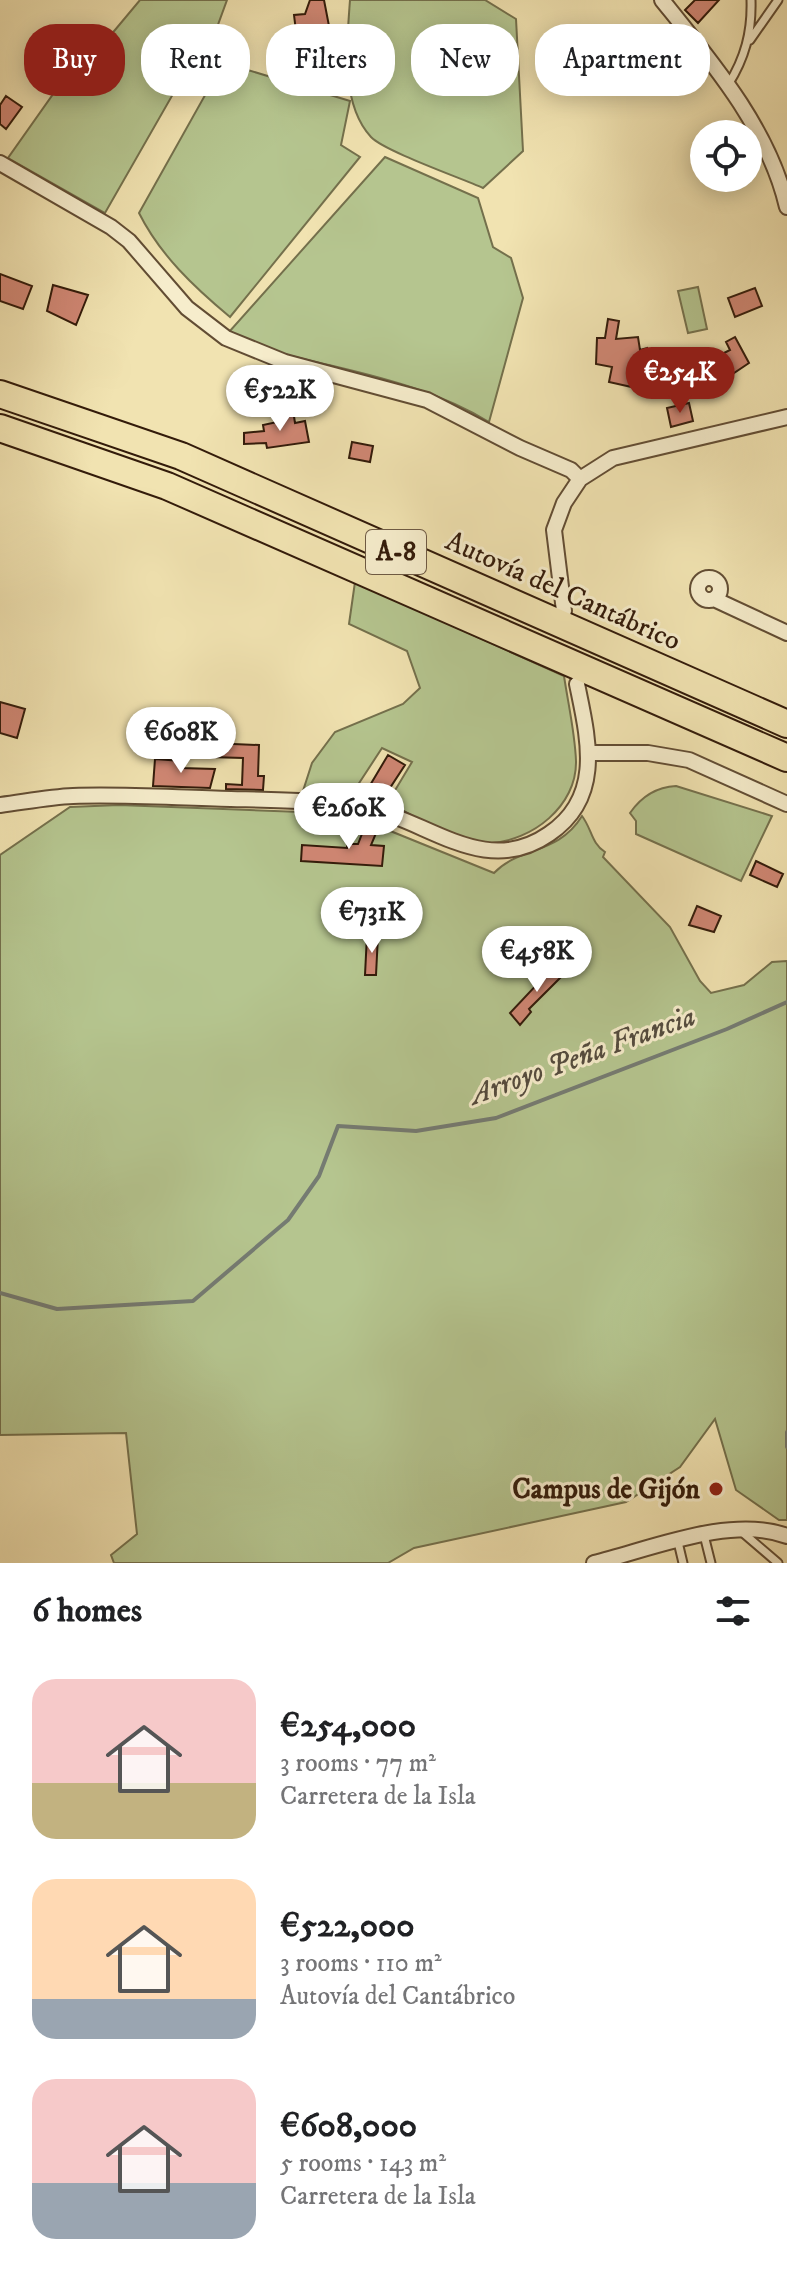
<!DOCTYPE html>
<meta charset="utf-8">
<style>
:root{--surface:#fff;--page:#f6f6f6;--text:#202124;--muted:#757577;--accent:#8f2418}
body{margin:0;font-family:"IM FELL DW Pica",serif;background:var(--page);color:var(--text);height:100vh;display:flex;flex-direction:column;font-size:30px;white-space:nowrap}
*{box-sizing:border-box;margin:0}
p{font-size:26px;color:var(--muted)}
.icon{flex:none;width:44px;height:44px;fill:none;stroke:currentColor;stroke-width:2;stroke-linecap:round;stroke-linejoin:round}
.map{position:relative;height:1563px;overflow:hidden}
.details{display:flex;flex-direction:column;background:var(--surface);flex:1}
.details>*{flex:none}
.top-card{position:absolute;left:24px;top:24px;width:740px;height:72px;display:flex;gap:16px}
.fabs{position:absolute;left:690px;top:120px;display:grid;gap:16px}
.fabs a{display:grid;place-items:center;width:72px;height:72px;border-radius:50%;background:var(--surface);box-shadow:0 4px 20px #0003;font-size:40px}
.price{position:absolute;translate:-50% -68px;padding:0 18px;border-radius:28px;background:#fff;color:#222;font-size:26px;line-height:52px;filter:drop-shadow(0 2px 4px #0008)}
.price::after{content:'';position:absolute;left:50%;top:48px;width:24px;height:18px;margin-left:-12px;background:inherit;clip-path:polygon(0 0,100% 0,50% 100%)}
.price.on{background:var(--accent);color:#fff}
ul{padding:0;list-style:none}
li{display:flex;align-items:center;gap:24px;height:200px;padding:0 32px}
li span{display:grid;place-items:center;flex:none;width:224px;height:160px;border-radius:24px;color:#555}
li>.icon{margin-inline-start:auto}
span .icon{width:96px;height:96px;fill:#fffc;stroke-width:1}
li b{font-size:34px}
h2{display:flex;justify-content:space-between;align-items:center;height:96px;padding:0 32px;font-size:34px}
.pill{padding:0 28px;border-radius:32px;background:var(--surface);box-shadow:0 4px 20px #0003;font-size:28px;line-height:72px}
.pill.on{background:var(--accent);color:#fff}
.map>svg:first-child{display:block}
.green{fill:#b5c58f;stroke:#74704c;stroke-width:2}
.lines{fill:none;stroke-linecap:round;stroke-linejoin:round}
.stream{stroke:#757b72;stroke-width:4}
.building{fill:#d08774;stroke:#331b0a;stroke-width:2}
.service-casing{stroke:#624d34;stroke-width:11}
.minor-casing{stroke:#624d34;stroke-width:18}
.motorway-casing{stroke:#331b0a;stroke-width:30}
.service{stroke:#f6edcc;stroke-width:7}
.minor{stroke:#f6edcc;stroke-width:14}
.motorway{stroke:#f1e3b1;stroke-width:26}
.poi-dot{fill:#8f2418;stroke:#f6edcc;stroke-width:3}
.labels{text-anchor:middle;dominant-baseline:central;stroke-width:6;stroke-linejoin:round;paint-order:stroke}
.shield{fill:#f6edcc;stroke:#6e5a44;stroke-width:2}
.shield-label{font-size:26px;font-weight:bold;fill:#331b0a}
.street-label{font-size:28px;fill:#331b0a;stroke:#f6edcc}
.poi-label{font-size:28px;font-weight:bold;fill:#331b0a;stroke:#f6edcc;text-anchor:end}
.water-label{font-size:30px;font-style:italic;fill:#544b3e;stroke:#f6edcc}
</style>
<div class="map">
<svg width="787" height="1563" viewBox="0 0 787 1563">
<rect width="100%" height="100%" fill="#f1e3b1"/>
<filter id="stains"><feTurbulence type="fractalNoise" baseFrequency=".0025" numOctaves="4"/><feColorMatrix values="0 0 0 0 .2 0 0 0 0 .09 0 0 0 0 .02 0 0 0 .5 -.17"/></filter>
<radialGradient id="worn" r=".72"><stop offset=".6" stop-color="#630" stop-opacity="0"/><stop offset="1" stop-color="#630" stop-opacity=".3"/></radialGradient>
<path class="green" d="M140,0H227L212,41L208,43L211,49L177,87L105,213L8,158L68,73L110,36Z
M350,0H485L516,19L523,151L483,188C461,178 384,151 371,137C340,104 347,42 350,0Z
M238,67L350,101L341,145L360,157L230,317C194,287 160,255 139,213L218,72Z
M385,157L478,198L493,247L511,258L523,298L489,422C441,393 388,379 333,366C296,357 262,351 229,332Z
M698,287L707,329L688,333L678,291Z
M355,582L564,676C568,703 575,733 576,761C577,806 532,841 490,843C455,845 418,818 388,802L412,762L382,748L350,797L302,794L312,763L335,732L403,704L420,688L407,651L349,624Z
M676,786L772,816L741,881L636,834V821L630,813C641,797 657,787 676,786Z
M119,805L328,813L370,818L383,828L494,873C520,846 558,855 582,816C592,829 591,843 605,852L603,857L670,927L700,981L711,993L744,985L772,962L787,961V1520H779L736,1490L715,1419L680,1467L626,1502L414,1548L388,1563H114L111,1555L137,1534L126,1433L0,1435V855L70,807Z"/>
<g class="lines">
<path class="stream" d="M0,1293L57,1309L193,1301L288,1220L319,1176L338,1126L416,1131L496,1118L727,1029L787,1002
M787,1432V1447"/>
</g>
<path class="building" d="M310,0H324L329,26L296,31L294,15L305,14Z
M695,0H719L698,23L685,10Z
M6,96L22,107L6,129L0,124V105Z
M0,274L32,286L23,309L0,301Z
M53,285L88,295L76,325L47,311Z
M755,288L762,306L735,317L728,298Z
M608,319L619,321L616,339L638,337L640,350L647,348V380L637,383L636,388L609,382L612,367L596,364L597,338H605Z
M735,337L749,363L731,375L720,355L730,350L726,342Z
M689,403L693,421L671,427L667,408Z
M293,410L295,423L305,421L309,442L267,448L266,443L244,444V433L264,431L263,425L282,421L281,412Z
M352,442L373,446L370,462L349,458Z
M0,702L25,709L17,738L0,733Z
M210,743L259,745L258,776H264L263,790L226,789V784L242,785L243,758L210,757Z
M388,755L405,765L384,797L369,787Z
M155,759L182,761L181,768L215,769L210,788L153,786Z
M367,821L379,826L371,845L384,846L382,866L301,861L302,845L347,848V844H358Z
M756,861L783,874L777,887L750,875Z
M697,906L721,916L714,932L689,925Z
M367,935H378L376,975H365Z
M556,964L566,972L529,1009L531,1012L520,1025L510,1013Z"/>
<g class="lines">
<g class="service-casing">
<path id="service" d="M750,40L778,0
M728,85C745,58 752,32 751,0
M742,1532L778,1563
M704,1535L711,1563
M678,1542L683,1563"/>
</g>
<g class="minor-casing">
<path id="minor" d="M662,0C712,62 769,129 787,207
M0,163L111,227L129,241L187,308L226,338L285,362L427,400L520,448L571,470L580,479
M698 589a11 11 0 1 1 22 0a11 11 0 1 1-22 0Z
M714,599L787,633
M564,611L554,530L564,503L580,479L613,458L787,417
M591,753H648L689,760L787,804
M0,805C24,802 49,797 73,796C125,794 178,798 231,799C276,800 326,800 371,809C429,822 486,878 549,834C604,797 588,738 577,684
M594,1563C651,1549 731,1515 787,1536"/>
</g>
<g class="motorway-casing">
<path id="motorway" d="M0,394L181,456L787,724
M0,428L167,486L787,758"/>
</g>
<use href="#service" class="service"/>
<use href="#minor" class="minor"/>
<use href="#motorway" class="motorway"/>
</g>
<circle class="poi-dot" cx="716" cy="1489" r="8"/>
<g class="labels">
<rect class="shield" x="366" y="530" width="60" height="44" rx="6"/>
<g class="shield-label">
<text x="396" y="552">A-8</text>
</g>
<g class="street-label">
<text transform="translate(563 591) rotate(24)">Autovía del Cantábrico</text>
</g>
<g class="poi-label">
<text x="700" y="1489">Campus de Gijón</text>
</g>
<g class="water-label">
<text transform="translate(583 1056) rotate(-20)">Arroyo Peña Francia</text>
</g>
</g>
<rect width="100%" height="100%" filter="url(#stains)"/>
<rect width="100%" height="100%" fill="url(#worn)"/>
</svg>
<div class="fabs">
<a><svg class="icon" aria-label="locate" viewBox="0 0 24 24"><circle cx="12" cy="12" r="6"/><path d="M12 2v4M12 18v4M2 12h4M18 12h4"/></svg></a>
</div>
<b class="price on" style="left:680px;top:415px">€254K</b>
<b class="price" style="left:280px;top:433px">€522K</b>
<b class="price" style="left:181px;top:775px">€608K</b>
<b class="price" style="left:349px;top:851px">€260K</b>
<b class="price" style="left:372px;top:955px">€731K</b>
<b class="price" style="left:537px;top:994px">€458K</b>
<div class="top-card">
<a class="pill on">Buy</a>
<a class="pill">Rent</a>
<a class="pill">Filters</a>
<a class="pill">New</a>
<a class="pill">Apartment</a>
</div>
</div>
<section class="details">
<h2>6 homes<svg class="icon" aria-label="filters" viewBox="0 0 24 24"><path d="M4 7h16M4 17h16"/><circle cx="9" cy="7" r="2"/><circle cx="15" cy="17" r="2"/></svg></h2>
<ul>
<li><span style="background:linear-gradient(#f6c9c9 65%,#c2b280 0)"><svg class="icon" aria-label="home" viewBox="0 0 24 24"><path d="M3 11l9-7 9 7M6 9v11h12V9"/></svg></span><div><b>€254,000</b><p>3 rooms · 77 m²</p><p>Carretera de la Isla</p></div></li>
<li><span style="background:linear-gradient(#ffd9b3 75%,#9aa5b1 0)"><svg class="icon" aria-label="home" viewBox="0 0 24 24"><path d="M3 11l9-7 9 7M6 9v11h12V9"/></svg></span><div><b>€522,000</b><p>3 rooms · 110 m²</p><p>Autovía del Cantábrico</p></div></li>
<li><span style="background:linear-gradient(#f6c9c9 65%,#9aa5b1 0)"><svg class="icon" aria-label="home" viewBox="0 0 24 24"><path d="M3 11l9-7 9 7M6 9v11h12V9"/></svg></span><div><b>€608,000</b><p>5 rooms · 143 m²</p><p>Carretera de la Isla</p></div></li>
</ul>
</section>
